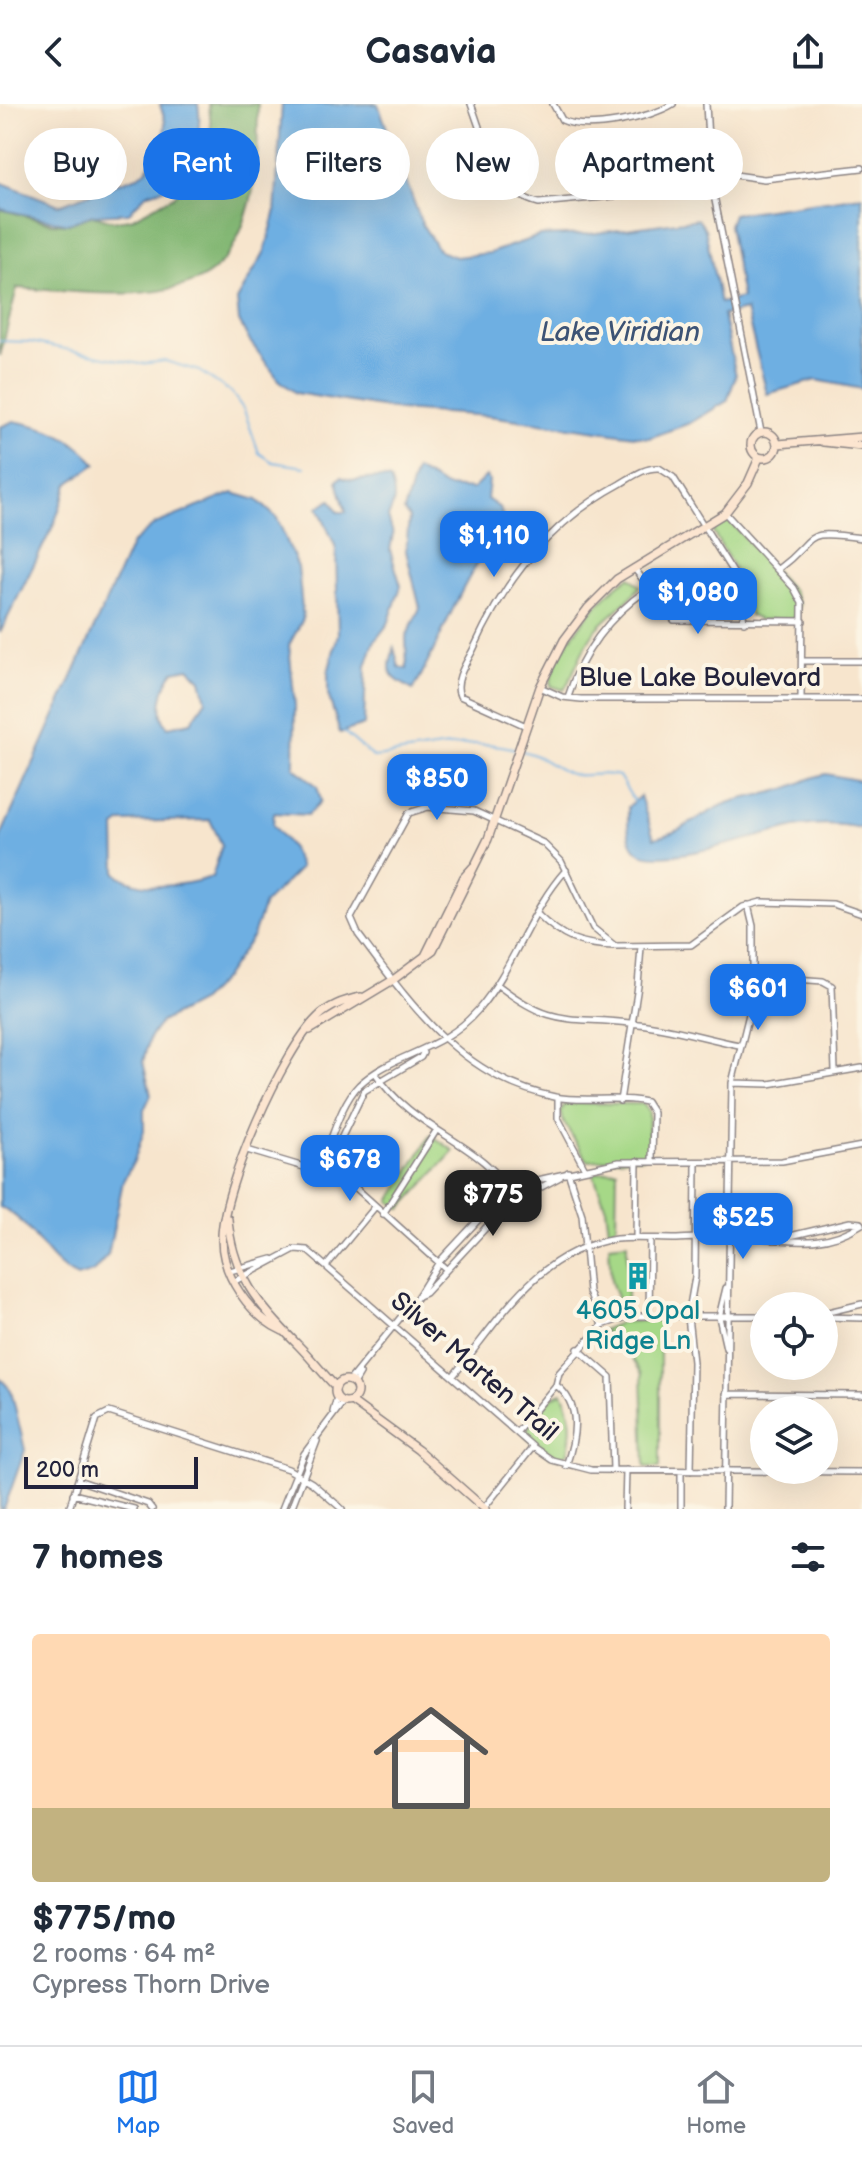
<!DOCTYPE html>
<meta charset="utf-8">
<style>
:root{--surface:#fff;--page:#f6f6f7;--text:#1f2937;--muted:#747a83;--line:#e0e1e3;--accent:#1a73e8}
body{margin:0;font-family:"Balsamiq Sans",sans-serif;background:var(--page);color:var(--text);height:100vh;display:flex;flex-direction:column;font-size:30px;white-space:nowrap}
*{box-sizing:border-box;margin:0}
p{font-size:26px;color:var(--muted)}
.icon{flex:none;width:44px;height:44px;fill:none;stroke:currentColor;stroke-width:2;stroke-linecap:round;stroke-linejoin:round}
.map{position:relative;height:1405px;overflow:hidden}
.drawer{display:flex;flex-direction:column;background:var(--surface);flex:1}
.drawer>*{flex:none}
.guide{position:absolute;left:24px;top:24px;width:814px;height:72px;display:flex;gap:16px}
.controls{position:absolute;left:750px;top:1188px;display:grid;gap:16px}
.controls a{display:grid;place-items:center;width:88px;height:88px;border-radius:50%;background:var(--surface);box-shadow:0 8px 32px #0002;font-size:40px}
.scale{position:absolute;left:24px;bottom:20px;width:174px;box-sizing:border-box;padding-left:8px;border:4px solid #22223b;border-top:0;font-size:22px;line-height:28px;white-space:nowrap;color:#22223b;-webkit-text-stroke:6px #fcf5e5;paint-order:stroke}
.price{position:absolute;translate:-50% -68px;padding:0 18px;border-radius:16px;background:var(--accent);color:#fff;font-size:26px;line-height:52px;filter:drop-shadow(0 2px 4px #0008)}
.price::after{content:'';position:absolute;left:50%;top:48px;width:24px;height:18px;margin-left:-12px;background:inherit;clip-path:polygon(0 0,100% 0,50% 100%)}
.price.active{background:#222;color:#fff}
ul{padding:0;list-style:none}
li{display:grid;align-content:center;gap:16px;height:424px;padding:0 32px}
li span{display:grid;place-items:center;height:248px;border-radius:8px;color:#555}
li>.icon{margin-inline-start:auto}
span .icon{width:144px;height:144px;fill:#fffc;stroke-width:1}
li b{font-size:34px}
h2{display:flex;justify-content:space-between;align-items:center;height:96px;padding:0 32px;font-size:34px}
.chip{padding:0 28px;border-radius:36px;background:var(--surface);box-shadow:0 8px 32px #0002;font-size:28px;line-height:72px}
.chip.active{background:var(--accent);color:#fff}
header{display:flex;justify-content:space-between;align-items:center;height:104px;padding:0 32px;background:var(--surface);font-size:36px;font-weight:700}
.tabs{display:flex;justify-content:space-around;align-items:center;height:112px;border-top:2px solid var(--line);background:var(--surface);font-size:22px;color:var(--muted)}
.tabs a{display:grid;justify-items:center;gap:4px}
.tabs .active{color:var(--accent)}
.map>svg:first-child{display:block}
.green{fill:#a6d887;stroke:#647d61;stroke-width:2}
.forest{fill:#84b874;stroke:#536d58;stroke-width:2}
.water{fill:#6eafe2;stroke:#48688e;stroke-width:2;fill-rule:evenodd}
.lines{fill:none;stroke-linecap:round;stroke-linejoin:round}
.stream{stroke:#6eafe2;stroke-width:2}
.street-casing{stroke:#8c8484;stroke-width:8}
.secondary-casing{stroke:#8c8484;stroke-width:10}
.street{stroke:#fff;stroke-width:5}
.secondary{stroke:#fce5d0;stroke-width:7}
.labels{text-anchor:middle;dominant-baseline:central;stroke-width:8;stroke-linejoin:round;paint-order:stroke}
.street-label{font-size:26px;fill:#22223b;stroke:#fcf5e5}
.culture-label{font-size:26px;fill:#0d838f;stroke:#fcf5e5}
.water-label{font-size:28px;font-style:italic;fill:#3d5375;stroke:#fcf5e5}
</style>
<header><svg class="icon" aria-label="back" viewBox="0 0 24 24"><path d="M15 5l-7 7 7 7"/></svg>Casavia<svg class="icon" aria-label="share" viewBox="0 0 24 24"><path d="M12 15V3M7 8l5-5 5 5M5 13v7h14v-7"/></svg></header>
<div class="map">
<svg width="862" height="1405" viewBox="0 0 862 1405">
<rect width="100%" height="100%" fill="#fcf5e5"/>
<filter id="ink" filterUnits="userSpaceOnUse"><feTurbulence type="fractalNoise" baseFrequency=".0125" numOctaves="2"/><feDisplacementMap in="SourceGraphic" scale="16" xChannelSelector="R" yChannelSelector="G"/><feConvolveMatrix kernelMatrix="1 2 1 2 8 2 1 2 1" color-interpolation-filters="sRGB"/></filter>
<filter id="wash" filterUnits="userSpaceOnUse"><feTurbulence type="fractalNoise" baseFrequency=".006" numOctaves="4" result="noise"/><feDisplacementMap in="SourceGraphic" scale="32" xChannelSelector="R" yChannelSelector="G"/><feGaussianBlur stdDeviation="1.8" result="paint"/><feColorMatrix in="noise" values="0 0 0 0 0 0 0 0 0 0 0 0 0 0 0 0 0 1.4 0 .05"/><feComposite in="paint" operator="in"/></filter>
<g filter="url(#wash)">
<rect width="100%" height="100%" fill="#f7e5cd"/>
<path class="green" d="M723,416L730,417L793,487L799,501L794,515L760,516L750,512L744,481L713,428L714,422Z
M630,473L640,482C632,496 606,513 594,528C580,548 575,568 564,586L551,582C547,554 605,486 630,473Z
M566,999L643,1000L649,1007L648,1049L642,1053L588,1057L564,1019L561,1007Z
M431,1031L454,1047L401,1105L390,1097Z
M617,1066L616,1123L609,1126L606,1104L593,1069Z
M627,1139V1200L620,1202L611,1177L609,1141Z
M660,1216V1363H645L642,1270L624,1242L602,1226L622,1218Z
M562,1289C573,1309 572,1327 568,1348L560,1355L550,1352L526,1332C527,1318 549,1292 562,1289Z"/>
<path class="forest" d="M209,0H258C257,24 259,50 255,73C251,104 238,146 214,166C172,202 68,187 17,184L0,252V105L52,119L68,120L93,111L113,117L131,115L174,92L203,61L211,25Z"/>
<path class="water" d="M160,0H198C202,21 196,57 181,74C172,84 156,86 146,90L129,109L93,111L68,120L0,105V78L59,101L140,71C152,63 166,35 165,19C165,13 161,6 160,0Z
M282,0H378L422,120L439,147L456,153L490,149L539,132L589,130L698,115L705,125L720,199L742,194L729,121L733,110L862,92V285L816,276L767,290L746,206L723,211L736,272L727,297L690,319L649,334L489,312L399,306L296,289L279,276L249,236L239,217L237,196L265,147L275,110Z
M14,317C50,324 73,332 96,360L68,380L54,420L0,529V323Z
M416,366L446,383L473,385L486,372L489,377L487,395L500,404L506,424C461,468 444,534 413,586C389,572 386,571 394,544L399,563L407,565L406,533L420,504L406,447L409,414L404,407Z
M341,373C357,381 373,370 390,376C396,390 395,399 388,413L393,430L390,446L401,482L388,520L374,538L366,562L364,621L340,629L328,590V569L338,530L336,444L318,403L331,396L338,408H346L337,377Z
M233,389L257,396L277,414L298,463L303,515L289,541L295,602L294,663L317,682L321,697L308,711L274,709L273,721L291,743L300,764L264,800L253,832L224,874L201,897L161,918L149,934L143,958L151,991L144,1006V1027L134,1057L123,1077L108,1151L93,1168L77,1173C43,1157 33,1117 0,1103V734L132,439L155,420ZM189,564L201,576L206,596L191,618L168,623C155,610 163,580 174,567ZM210,716L222,741L212,773C183,782 140,789 116,769L115,723L122,718Z
M826,670L862,677V724C842,720 821,719 801,722C770,727 663,764 639,748C626,739 628,717 628,703L640,692L654,734C681,729 699,712 723,701C743,692 764,692 785,685C800,680 810,673 826,670Z
M0,1274L11,1286L25,1346L4,1405H0Z"/>
<g class="lines">
<path class="stream" d="M0,237L30,238L140,260L165,257L199,267L231,288L244,306L259,349L273,358L305,363
M344,628L373,653C428,647 477,629 532,650C545,655 557,666 571,670C583,674 602,667 619,672L635,699"/>
</g>
</g>
<g filter="url(#ink)">
<g class="lines">
<g class="street-casing">
<path id="street" d="M471,0C485,37 495,89 539,99L657,88L721,69L764,75L862,64
M553,0L562,16C586,28 651,14 673,0
M706,0L710,71L761,328
M725,409L794,484L802,499L801,595
M634,464L674,516L803,517
M778,465C821,433 798,425 862,434
M802,557H862
M540,583L562,593L581,595H862
M568,593C582,548 609,512 648,485
M526,622L460,592C453,578 466,559 473,546C505,475 550,418 620,380C632,373 645,363 659,364L673,373L739,478L744,518
M538,810C562,834 580,841 614,842
M753,872L823,877L832,882L835,967
M499,882C554,924 568,912 630,919C667,922 703,934 739,941
M376,970C414,1028 481,1036 516,1095
M732,979L769,980L862,964
M558,994V1014L584,1063
M620,997L638,882L641,843
M247,1046L324,1069L356,1084L446,1165
M652,1057L653,1009L646,998C617,991 584,999 555,993C462,975 411,901 358,830L351,814L409,709L428,703L474,707L543,739L561,757L593,824L615,842L691,841L743,803L761,798L833,800L862,810
M325,1068L364,987L421,953L423,949
M568,1068L582,1111L589,1188L602,1221
M324,1069L322,1058C332,1035 341,999 359,981C394,948 441,949 478,906C514,864 529,807 566,766
M383,1110L436,1027
M636,1134L637,1057
M773,1136L850,1118L861,1119
M327,1161L375,1103
M230,1167L272,1155
M235,1177L295,1145L307,1146L533,1343L552,1356L591,1366L862,1368
M418,1192L425,1189L506,1102L560,1073
M824,1209L862,1200
M649,1212L650,1135
M824,1213L862,1214
M726,1244L719,1213L726,1184
M578,1245L610,1273L613,1366
M453,1272C499,1217 537,1146 616,1135C636,1133 657,1135 677,1135C705,1134 735,1131 763,1134C799,1139 830,1141 862,1120
M349,1277L418,1192L439,1158L480,1114L511,1087L533,1077L619,1058L782,1057L862,1042
M354,1280L360,1270
M556,1281C582,1301 576,1333 566,1362
M726,1290L862,1291
M333,1308L337,1293
M517,1328L556,1281L559,1269L602,1221L630,1212H764
M691,1367L693,1258L688,1213L695,1173L696,1058
M78,1376L148,1400L152,1405
M73,1390L134,1405
M484,1404L533,1343
M69,1405L97,1314L109,1308L288,1365L312,1379L342,1405
M282,1405L304,1350L343,1298
M291,1405L317,1337
M625,1405L626,1366
M681,1405V1367
M725,1405L732,979L753,894V822L748,801"/>
</g>
<g class="secondary-casing">
<path id="secondary" d="M751 341a13 13 0 1 1 26 0a13 13 0 1 1-26 0Z
M823,338L862,342
M778,340L862,333
M425,852L464,773L473,763
M310,926L393,876L433,846L488,735L540,583L564,536L588,504L617,475L725,409L748,379L759,354
M228,1115C232,1171 260,1203 298,1241C312,1255 323,1270 336,1283
M283,1227C250,1212 222,1172 222,1135C221,1086 283,946 318,913C330,901 345,896 361,893
M335 1287a11 11 0 1 1 22 0a11 11 0 1 1-22 0Z
M351,1297L418,1346L485,1405"/>
</g>
<use href="#street" class="street"/>
<use href="#secondary" class="secondary"/>
</g>
</g>
<defs>
<g id="building-bare" transform="scale(2.16)"><path d="M-4-6H4V6H1V3H-1V6H-4ZM-2.5-4.3h1.7v1.8h-1.7ZM.8-4.3h1.7v1.8H.8ZM-2.5-1h1.7V.8h-1.7ZM.8-1h1.7V.8H.8Z" fill="#0f9aa8" stroke="#fcf5e5" stroke-width="2.5" paint-order="stroke"/></g>
</defs>
<g fill-rule="evenodd">
<use href="#building-bare" x="638" y="1172"/>
</g>
<g class="labels">
<g class="street-label">
<text x="700" y="574">Blue Lake Boulevard</text>
<text transform="translate(474 1263) rotate(41)">Silver Marten Trail</text>
</g>
<g class="culture-label">
<text x="638" y="1207">4605 Opal<tspan x="638" dy="30">Ridge Ln</tspan></text>
</g>
<g class="water-label">
<text x="620" y="228">Lake Viridian</text>
</g>
</g>
</svg>
<div class="controls">
<a><svg class="icon" aria-label="locate" viewBox="0 0 24 24"><circle cx="12" cy="12" r="6"/><path d="M12 2v4M12 18v4M2 12h4M18 12h4"/></svg></a>
<a><svg class="icon" aria-label="layers" viewBox="0 0 24 24"><path d="M12 4l9 5-9 5-9-5zM3 14l9 5 9-5"/></svg></a>
</div>
<div class="scale">200 m</div>
<b class="price" style="left:494px;top:475px">$1,110</b>
<b class="price" style="left:698px;top:532px">$1,080</b>
<b class="price" style="left:437px;top:718px">$850</b>
<b class="price" style="left:758px;top:928px">$601</b>
<b class="price" style="left:350px;top:1099px">$678</b>
<b class="price active" style="left:493px;top:1134px">$775</b>
<b class="price" style="left:743px;top:1157px">$525</b>
<div class="guide">
<a class="chip">Buy</a>
<a class="chip active">Rent</a>
<a class="chip">Filters</a>
<a class="chip">New</a>
<a class="chip">Apartment</a>
</div>
</div>
<section class="drawer">
<h2>7 homes<svg class="icon" aria-label="filters" viewBox="0 0 24 24"><path d="M4 7h16M4 17h16"/><circle cx="9" cy="7" r="2"/><circle cx="15" cy="17" r="2"/></svg></h2>
<ul>
<li><span style="background:linear-gradient(#ffd9b3 70%,#c2b280 0)"><svg class="icon" aria-label="home" viewBox="0 0 24 24"><path d="M3 11l9-7 9 7M6 9v11h12V9"/></svg></span><div><b>$775/mo</b><p>2 rooms · 64 m²</p><p>Cypress Thorn Drive</p></div></li>
</ul>
</section>
<nav class="tabs">
<a class="active"><svg class="icon" aria-label="map" viewBox="0 0 24 24"><path d="M3 6l6-2 6 2 6-2v14l-6 2-6-2-6 2zM9 4v14M15 6v14"/></svg>Map</a>
<a><svg class="icon" aria-label="saved" viewBox="0 0 24 24"><path d="M7 4h10v16l-5-4-5 4z"/></svg>Saved</a>
<a><svg class="icon" aria-label="home" viewBox="0 0 24 24"><path d="M3 11l9-7 9 7M6 9v11h12V9"/></svg>Home</a>
</nav>
